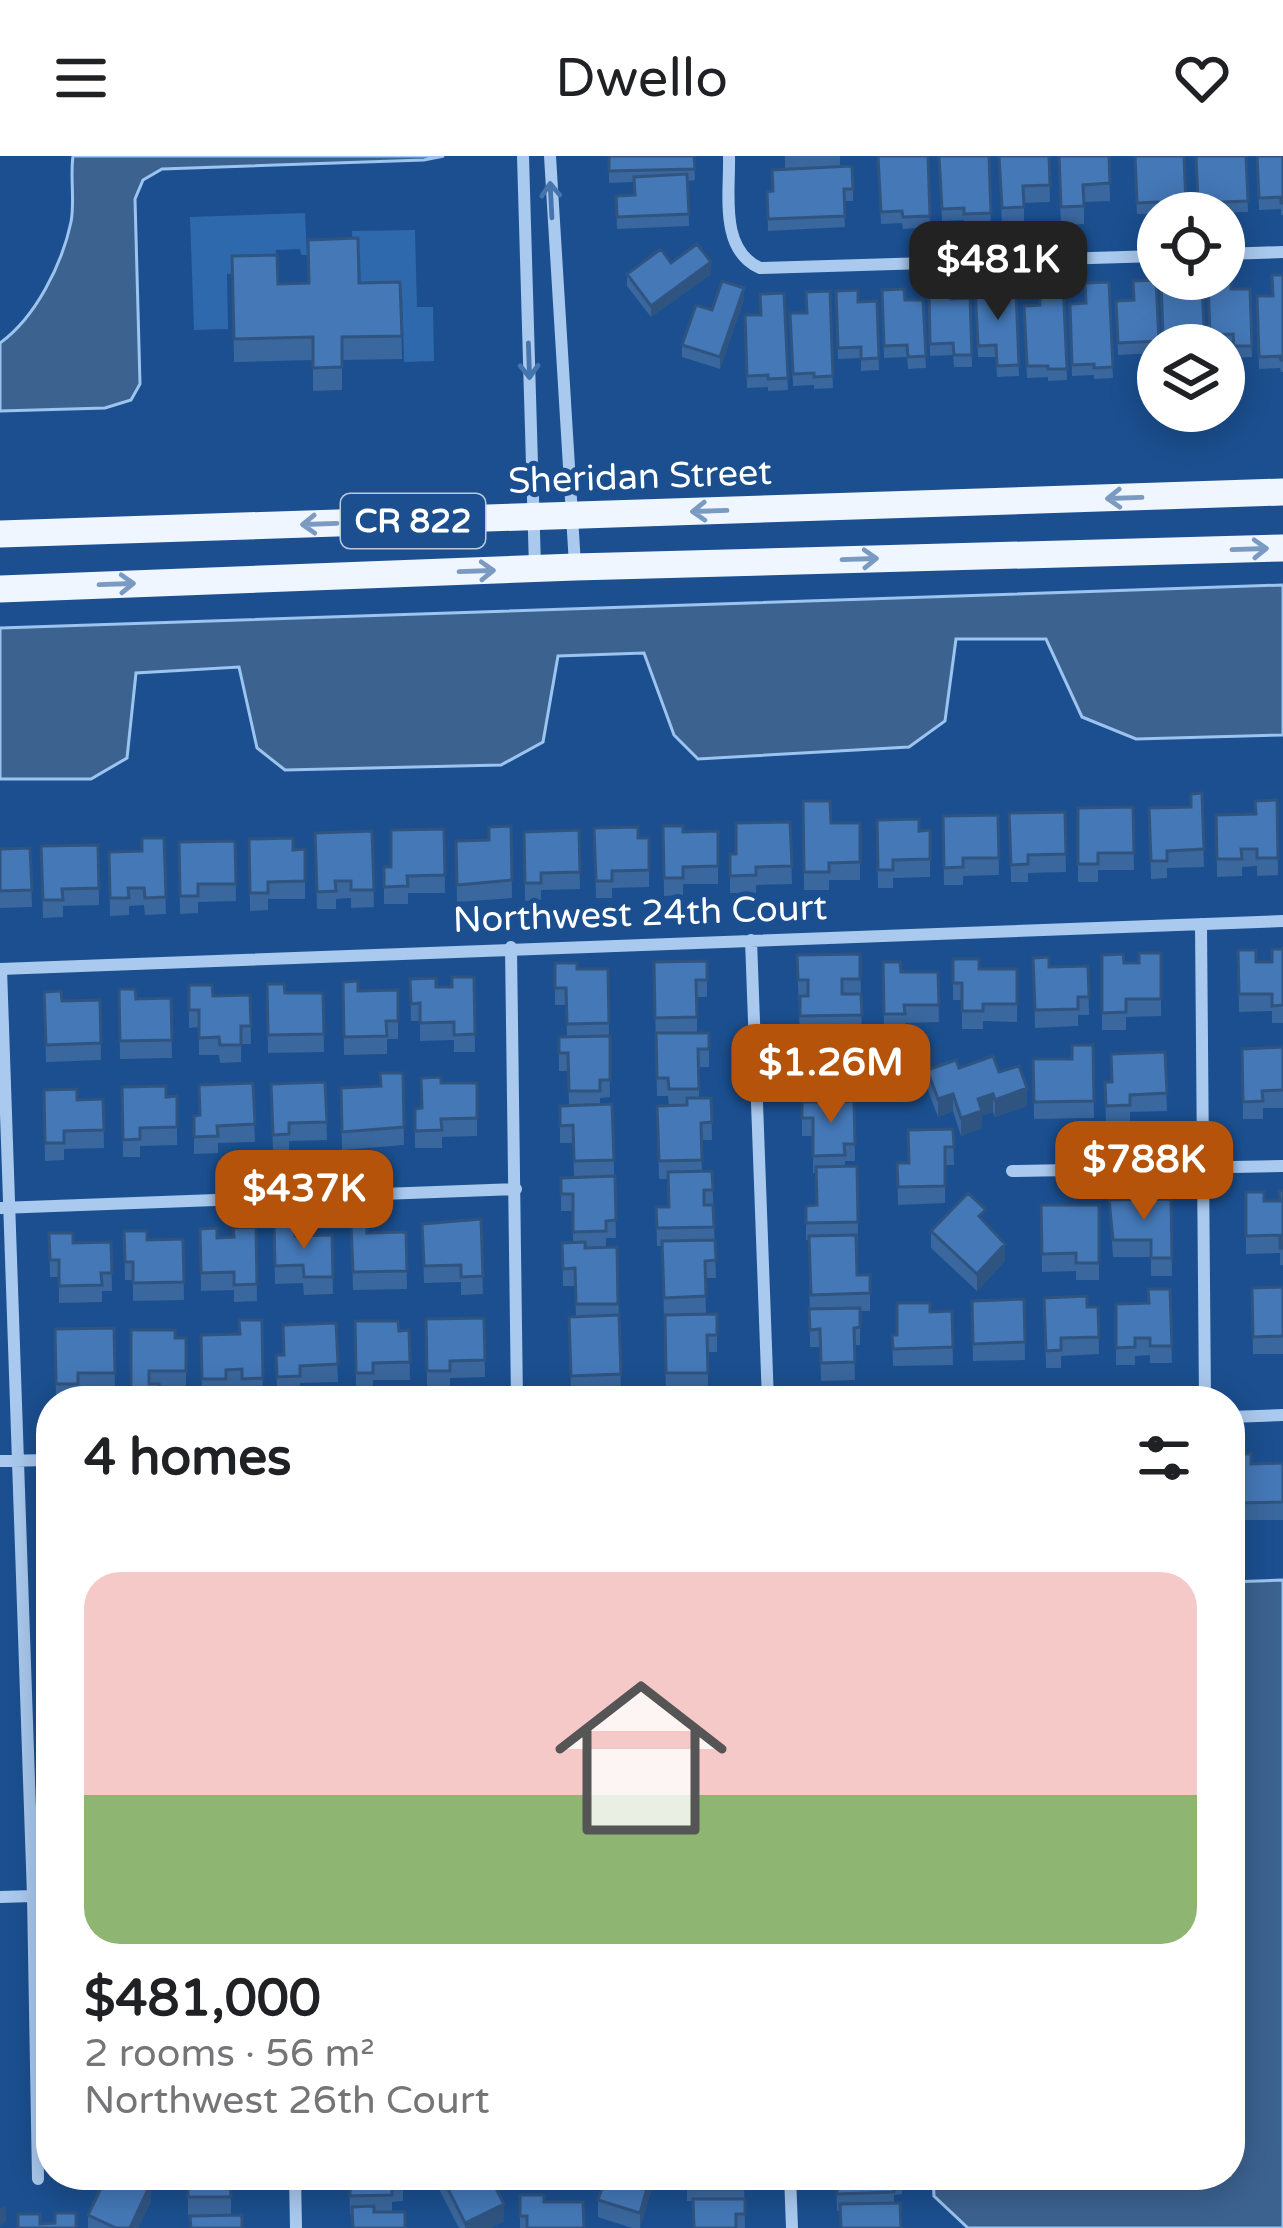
<!DOCTYPE html>
<meta charset="utf-8">
<style>
:root{--surface:#fff;--page:#f6f6f6;--text:#202124;--muted:#757577;--accent:#b45309}
body{margin:0;font-family:"Varela Round",sans-serif;background:var(--page);color:var(--text);height:100vh;display:flex;flex-direction:column;font-size:45px;white-space:nowrap}
*{box-sizing:border-box;margin:0}
p{font-size:39px;color:var(--muted)}
.icon{flex:none;width:66px;height:66px;fill:none;stroke:currentColor;stroke-width:2;stroke-linecap:round;stroke-linejoin:round}
.map{position:relative;flex:1;overflow:hidden}
.sheet{position:absolute;left:36px;top:1230px;width:1209px;height:804px;display:flex;flex-direction:column;background:var(--surface);border-radius:48px;box-shadow:0 6px 30px #0003}
.sheet>*{flex:none}
.tools{position:absolute;left:1137px;top:36px;display:grid;gap:24px}
.tools a{display:grid;place-items:center;width:108px;height:108px;border-radius:50%;background:var(--surface);box-shadow:0 6px 30px #0003;font-size:60px}
.price{position:absolute;translate:-50% -102px;padding:0 27px;border-radius:24px;background:var(--accent);color:#fff;font-size:39px;line-height:78px;filter:drop-shadow(0 3px 6px #0008)}
.price::after{content:'';position:absolute;left:50%;top:72px;width:36px;height:27px;margin-left:-18px;background:inherit;clip-path:polygon(0 0,100% 0,50% 100%)}
.price.on{background:#222;color:#fff}
ul{padding:0;list-style:none}
li{display:grid;align-content:center;gap:24px;height:636px;padding:0 48px}
li span{display:grid;place-items:center;height:372px;border-radius:36px;color:#555}
li>.icon{margin-inline-start:auto}
span .icon{width:216px;height:216px;fill:#fffc;stroke-width:1}
li b{font-size:51px}
h2{display:flex;justify-content:space-between;align-items:center;height:144px;padding:0 48px;font-size:51px}
header{display:flex;justify-content:space-between;align-items:center;height:156px;padding:0 48px;background:var(--surface);font-size:54px;font-weight:600}
.map>svg:first-child{display:block}
.green{fill:#2e69ad}
.water{fill:#3c6290;stroke:#9cc4f0;stroke-width:3}
.lines{fill:none;stroke-linecap:round;stroke-linejoin:round}
.minor{stroke:#a9c9ee;stroke-width:12}
.primary{stroke:#f0f6ff;stroke-width:27}
.wall{fill:#3a679d}
.shaded-wall{fill:#305480}
.building{fill:#4478b7;stroke:#305480;stroke-width:3}
.oneway{stroke:#4674ac}
.oneway2{stroke:#7b9ac1}
.labels{text-anchor:middle;dominant-baseline:central;stroke-width:10;stroke-linejoin:round;paint-order:stroke}
.shield{fill:#1b4f8f;stroke:#bbcadd;stroke-width:3}
.shield-label{font-size:33px;font-weight:bold;fill:#fff}
.street-label{font-size:36px;fill:#fff;stroke:#1b4f8f}
</style>
<header><svg class="icon" aria-label="menu" viewBox="0 0 24 24"><path d="M4 6h16M4 12h16M4 18h16"/></svg>Dwello<svg class="icon" aria-label="heart" viewBox="0 0 24 24"><path d="M12 20l-8-8c-3-5 5-10 8-4 3-6 11-1 8 4z"/></svg></header>
<div class="map">
<svg width="1283" height="2072" viewBox="0 0 1283 2072">
<rect width="100%" height="100%" fill="#1b4f8f"/>
<path class="green" d="M305,57L307,99H301L300,93L276,94V116L227,118L228,173L194,174L190,61Z
M415,74L417,151H433L434,205L404,206L402,143L361,144L360,99L353,98L352,75Z"/>
<path class="water" d="M73,0H444L424,4L162,13L143,24L135,43L140,228L131,244L105,252L0,255V187C35,162 62,109 71,66C75,45 70,22 73,0Z
M1283,429V579L1136,583L1082,561L1046,483H956L945,565L909,591L698,603L674,579L644,497L558,500L543,586L501,609L285,614L257,592L239,511L136,517L127,602L91,623H0V472Z
M1283,1424V2072H968L934,2040L933,2019H1230V1426Z"/>
<g class="lines">
<path class="minor" d="M523,0L535,411
M550,0L575,409
M729,0C730,37 719,94 760,112L1158,100
M1224,98L1283,96
M1201,768L1205,1245
M751,784L768,1245
M511,791L517,1245
M0,813L1283,765
M1,813L33,1740L38,2023
M1012,1015L1283,1010
M0,1052L516,1033
M1230,1261L1283,1259
M0,1305L51,1304
M0,1741L33,1740
M295,2019L296,2072
M790,2019L792,2072"/>
<path class="primary" d="M0,378L1283,336
M0,433L575,411L1283,392"/>
</g>
<path class="wall" d="M609,0H694L695,24L688,25L689,70L617,73L616,40L634,39V26L609,27Z
M785,0H840V11L853,33V45H844L845,71L768,75L767,36L772,35L785,13Z
M878,0H928L930,71L903,73L902,67L881,68Z
M939,0H989L991,69L964,70V64L942,65Z
M999,0H1049L1050,46L1024,47V69L1002,70Z
M1058,0H1109L1110,45L1084,46V68L1061,69Z
M1134,0H1184L1186,57L1137,58Z
M1196,0H1246L1248,56L1198,57Z
M1257,0H1283V59H1281V53L1259,54Z
M232,100L278,128L400,126L402,203L342,204V234L313,235V204L234,206Z
M627,118H711L651,161L627,130Z
M1283,119V216H1281L1280,212L1259,213L1257,140H1273Z
M1208,123L1231,133H1250L1252,201L1234,202L1233,190L1210,189Z
M1161,124L1184,134L1205,189H1163Z
M1109,126L1113,222L1094,223V219L1072,220L1070,148L1086,147Z
M1063,127L1067,224L1048,225V221L1027,222L1024,150L1040,149Z
M975,130L998,137L1016,136L1019,220L997,221L996,201H978Z
M929,132L951,143L970,142L972,211H954L953,199L930,200Z
M882,134L905,144H923L926,212L908,213L907,201L884,202Z
M830,135L833,232L814,233V229L793,230L790,157H806Z
M836,135L858,146L877,145L879,214L861,215V202L838,203Z
M784,137L788,234L768,235V231L747,232L745,159H760Z
M744,143L720,213L682,201V189L712,154Z
M1133,144L1159,185L1158,197L1118,199L1116,145Z
M1202,637L1204,711L1167,712V722L1151,723L1149,652L1191,651Z
M1277,644L1278,719L1257,720V710L1242,711V720L1217,721L1216,659L1256,658Z
M803,645L831,667H860V724H829V734H804Z
M1133,651L1134,714H1098V726H1078V652Z
M1065,656L1066,716L1028,717V726H1011L1009,657Z
M998,659L999,719L963,720V729H944L943,660Z
M877,664L919,675L930,674V721L893,722V732H878Z
M790,666L792,728L756,729V737H730V698H736Z
M511,670L512,742L457,746L456,685L489,684Z
M663,670L683,676L718,675V728H683V739L664,740Z
M594,672L638,682H649V731L612,732V742H596Z
M444,673L445,737H408V748H384V711H391Z
M579,674L580,733L541,734V744L525,745L524,676Z
M372,675L374,751L351,752V742L336,743V753H317L315,677Z
M164,682L166,758L145,759L144,749L129,750V759L110,760L109,696L142,695Z
M249,683L293,694L305,693V743H268V754L250,755Z
M235,685L236,745L198,746V757L180,758L179,686Z
M98,689L99,749L63,750V761L43,762L41,690Z
M30,692L32,751L0,752V693Z
M1283,793V867H1272V855L1239,856L1238,794L1256,806H1272Z
M1161,797V860L1126,861V874H1102V799L1124,807H1139Z
M860,798L862,877H829V879L852,878L853,938H842V945H854L855,1005H845V1011L858,1066L857,1119H870V1155H860V1189H854L855,1224L821,1225L820,1191H810L809,1084H806V1050L816,1049V1017H813V980H802V946H813L812,911L801,912L797,799Z
M1033,802L1049,811L1088,810L1089,859H1078V870L1035,872Z
M953,803L979,813H1017V866L983,865V873H962V844H953Z
M707,805V841H697V877H709V911H699V942H711L712,984H701L702,1016L712,1015L716,1122H705L706,1158H717V1196H708V1234L666,1235L662,1090H657L656,1051H669L668,1023H659L657,950H669L668,940H657L654,806Z
M883,806L901,816H938L939,866L905,867V876H884Z
M555,807L577,813H608L610,941L600,942V949L612,948L616,1082H606V1092L617,1091L621,1235L571,1237L569,1161H576L575,1130H563L562,1087L573,1086V1055H561V1022L574,1021L573,987H560V950H569L568,915H559V881H567L566,849H555Z
M474,821L475,896H454V884L420,885V865H411L410,823L436,831H452Z
M343,826L358,835L398,834V883H387V898L344,899Z
M267,828L285,837H323L324,896L268,897Z
M189,829L213,840L250,839L251,888H241V906L220,907L219,899H199V871L189,872Z
M119,833L136,843L171,842L172,902L120,903Z
M44,836L62,845L100,844L101,904L46,906Z
M1093,889L1094,962L1034,963L1033,903H1072Z
M1283,891V952H1263V963H1243L1242,893Z
M1165,896L1167,955L1130,956V967L1106,968L1105,926H1111Z
M959,912L999,916L1027,950L995,961L993,956L982,959V972L961,980L953,955L938,961L927,932V914Z
M403,917L404,989L342,994L341,932L381,930Z
M325,926L327,984L289,985V996H273L271,928Z
M253,927L255,986L218,987V997L194,998V960L199,959Z
M441,927H477V980L442,981V992H415V953H422Z
M122,931L166,941L177,940V989L140,990V1001H123Z
M44,934L77,944L103,943L104,992L64,993V1004L45,1005Z
M953,973L954,1009H945V1047L898,1049L897,1007H908Z
M1283,1035V1109H1280V1097L1246,1098V1036L1264,1045H1280Z
M1171,1043L1172,1120H1151V1101H1113L1109,1044Z
M1041,1049H1099V1124H1076V1115L1042,1116Z
M481,1063L483,1138L461,1139V1126L424,1127L422,1068Z
M986,1067L1005,1105L977,1135L931,1092V1075Z
M351,1068L367,1077L406,1076L407,1133L353,1134Z
M274,1070L295,1080L332,1079L333,1138L304,1139L303,1127L275,1128Z
M256,1071L257,1145L234,1146V1134L201,1135L200,1073L217,1082L234,1081Z
M124,1075L147,1084L183,1083L184,1144L133,1145V1124H125Z
M49,1077L73,1087L111,1086L112,1135H102V1146L59,1147V1121H50Z
M1283,1131V1198H1253L1252,1132Z
M1170,1133L1172,1207H1150V1199L1135,1200V1209H1116V1148L1149,1147Z
M1044,1142L1087,1151H1098L1099,1198L1061,1200V1212H1046Z
M1024,1143L1025,1204L973,1205L972,1145Z
M952,1155L953,1209L893,1210L892,1179H897L930,1156Z
M484,1162L485,1221L450,1222V1232H427L426,1163Z
M262,1164L263,1240H242V1231H226V1240L202,1241L201,1179L240,1178Z
M355,1165L399,1175L409,1174L410,1224H373V1234H356Z
M336,1167L338,1226L300,1227V1238H277L276,1199H284Z
M114,1172L115,1234H78V1245H56L55,1173Z
M131,1174L175,1182H186V1233H159L131,1245Z
M1235,1298L1251,1308L1283,1307V1364H1237Z
M97,2019L151,2045L138,2072H88V2059L98,2038Z
M188,2019H240V2021H231V2059H188Z
M349,2019H403V2045L392,2046V2056L350,2058Z
M440,2019H496V2027L494,2028L504,2065L490,2072H459L440,2035Z
M601,2019H656L640,2072H632L598,2061V2044L604,2024L601,2022Z
M687,2019H744L745,2072H694L693,2045H687Z
M836,2019L902,2021V2038L894,2039V2047L837,2055Z
M520,2039L544,2046L584,2072H520Z"/>
<path class="shaded-wall" d="M711,106V118L651,161V150Z
M744,132V143L720,213V201Z
M1027,932V950L995,961V944Z
M953,938V955L938,961V943Z
M993,938V956L982,959V972L961,980V962L978,943Z
M1005,1088V1105L977,1135V1118Z
M651,2019H656L640,2072V2057Z
M151,2027V2045L138,2072H130Z
M504,2048V2065L490,2072H465V2067Z
M6,2049V2066L0,2070V2052Z"/>
<path class="building" d="M609,0H694L695,13L609,15Z
M878,0H928L930,60L903,61L902,55L881,56Z
M939,0H989L991,57L964,58V52L942,53Z
M999,0H1049L1050,29L1023,30L1024,51L1002,52Z
M1059,0H1109L1110,27L1083,29L1084,50L1061,51Z
M1135,0H1184L1186,50L1159,52L1158,46L1137,47Z
M1196,0H1246L1248,45L1198,47Z
M1257,0H1283V47H1281V41L1259,42Z
M852,10L853,33H844L845,60L768,63L767,36L773,35L772,14Z
M687,18L689,58L617,61L616,40L635,39L634,21Z
M358,82L359,127L400,126L402,180L342,181V211L313,212V181L234,183L232,100L277,99L278,128L309,127L308,84Z
M697,88L711,106L651,150L627,118L661,93L671,107Z
M1272,119H1283V204H1281L1280,200L1259,201L1257,140H1273Z
M1224,122H1231V133H1250L1252,190H1234L1233,178L1210,179L1208,123Z
M1183,123L1184,134L1202,133L1205,189H1186V179L1163,180L1161,124Z
M1156,124L1159,185L1118,187L1116,145L1134,144L1133,125Z
M722,125L744,132L720,201L682,189L696,149L712,154Z
M1109,126L1113,211L1094,212V208L1072,209L1070,148L1086,147L1085,127Z
M1063,127L1067,213H1048V210H1027L1024,150L1040,149L1039,128Z
M997,129L998,137L1016,136L1019,209L997,210L996,189L978,190L975,130Z
M951,131V143L970,142L972,199H954L953,187L930,188L929,132Z
M904,133L905,144H923L926,200L908,201L907,189L884,190L882,134Z
M858,134V146L877,145L879,202L861,203V191L838,192L836,135Z
M830,135L833,220L814,221V217L793,218L790,157H807L806,136Z
M784,137L788,222L768,223V219L747,220L745,159H761L760,138Z
M1202,637L1204,693L1167,695V705H1151L1149,652L1191,651V638Z
M1277,644L1278,702H1257V693H1241L1242,703H1217L1216,659L1256,658L1255,645Z
M803,645H830L831,667H860V706L829,707V716H804Z
M1133,651L1134,697H1098V708H1078V652Z
M1065,656L1066,698L1028,699V708L1011,709L1009,657Z
M998,659L999,702H963V711L944,712L943,660Z
M919,663V675L930,674V703L893,704V714H878L877,664Z
M790,666L792,710L756,711V719L730,720V698H736V667Z
M511,670L512,724L457,729L456,685L489,684V671Z
M663,670H683V676L718,675V710L683,711V722H664Z
M638,671V682H649V714L612,715V725H596L594,672Z
M444,673L445,719L407,720L408,730L384,731V711H391V674Z
M579,674L580,716L541,717V727H525L524,676Z
M372,675L374,734H351V725H335L336,735L317,736L315,677Z
M142,682H164L166,741L145,742L144,732H128L129,742H110L109,696L142,695Z
M293,682V694L305,693V725L268,726V737H250L249,683Z
M235,685L236,728H198V740H180L179,686Z
M98,689L99,732L62,733L63,744H43L41,690Z
M30,692L32,734L0,735V693Z
M1272,793H1283V849L1272,850V838H1239L1238,794H1256V806H1272Z
M1139,797H1161V843H1126V856L1102,857V799L1123,798L1124,807H1139Z
M860,798V823H842V838H861L862,859L800,860V840H808V824H798L797,799Z
M1049,801V811L1088,810L1089,841H1078V853L1035,854L1033,802Z
M953,803H979V813H1017V848H983V855H962V827H953Z
M707,805V824H696L697,861L655,862L654,806Z
M883,806H900L901,816H938L939,849H904L905,858H884Z
M555,807H577V813H608L609,867L567,868L566,832H555Z
M452,821H474L475,878L454,879V866L420,867V847L411,848L410,823L436,822V831H452Z
M358,825V835L398,834V865H386L387,880L344,881L343,826Z
M267,828H284L285,837H323L324,878L268,879Z
M189,829H212L213,840L250,839L251,870H241V889H220L219,881L199,882V854H189Z
M119,833H135L136,843L171,842L172,884L120,885Z
M61,835L62,845L100,844L101,887L46,889L44,836Z
M828,871L829,879L852,878L853,920H841L842,932L813,933L812,894H801L800,872Z
M656,877H709V893H698L699,933H669L668,922H657Z
M610,880V924H600V935H569L568,897H559V881Z
M1072,889H1093L1094,945L1034,946L1033,903H1072Z
M1283,891V934L1262,935L1263,945L1243,946L1242,893Z
M1165,896L1167,937L1130,939V949L1106,950L1105,926H1112L1111,898Z
M993,900L999,916L1019,910L1027,932L995,944L993,938L978,943L982,955L961,962L953,938L938,943L927,914L956,904L959,912Z
M380,917H403L404,971L342,976L341,932L381,930Z
M441,921V927H477V962L441,963L442,974L415,975V953L422,952L421,922Z
M325,926L327,966L289,967V978L273,979L271,928Z
M253,927L255,968L217,970L218,980L194,981V960L200,959L199,929Z
M166,930V941L177,940V971L140,972V983L123,984L122,931Z
M77,933V944L103,943L104,974L64,975V987H45L44,934Z
M687,942H711L712,966L701,967L702,1004L659,1005L657,950L687,949Z
M854,945L855,988H844L845,999L813,1000V962H802V946Z
M612,948L614,1004L574,1005L573,969L560,970V950Z
M953,973L954,991H945V1030L898,1031L897,1007H909L908,974Z
M857,1010L858,1066L806,1067V1050L817,1049L816,1011Z
M712,1015L713,1034H704V1049H713L714,1071L657,1072L656,1051H669L668,1016Z
M615,1020L616,1064L606,1065V1075L573,1076V1038H561V1022Z
M1279,1035H1283V1092H1280V1079L1246,1080V1036H1264V1045H1280Z
M968,1037L986,1054L979,1060L1005,1088L977,1118L931,1075Z
M1171,1043L1172,1102H1151V1084H1113L1109,1044Z
M1041,1049H1099V1107H1076V1097L1042,1098Z
M481,1063L483,1120L461,1121V1109L424,1110L422,1068Z
M367,1067V1077L406,1076L407,1115L353,1116L351,1068Z
M274,1070H294L295,1080L332,1079L333,1121H304L303,1109L275,1110Z
M256,1071L257,1128L234,1129V1116L201,1117L200,1073L217,1072V1082L234,1081L233,1072Z
M124,1075H147V1084L183,1083L184,1126L133,1127V1106H125Z
M49,1077H73V1087L111,1086L112,1117H101L102,1129L59,1130V1104H50Z
M856,1079L857,1119H870V1137L811,1139L809,1080Z
M715,1084L716,1104L705,1105L706,1140L664,1142L662,1085Z
M585,1086V1092L617,1091L618,1148H576L575,1112L563,1113L562,1087Z
M1283,1131V1180L1253,1181L1252,1132Z
M1148,1133H1170L1172,1190H1150V1182H1135V1191L1116,1192V1148L1149,1147Z
M1087,1140V1151H1098L1099,1181L1061,1182V1194L1046,1195L1044,1142Z
M1024,1143L1025,1186L973,1188L972,1145Z
M897,1147H930V1156L952,1155L953,1191L893,1193L892,1179H897Z
M860,1152V1171L854,1172L855,1206L821,1207L820,1173L810,1174L809,1153Z
M717,1158V1179H707L708,1217H666L665,1159Z
M619,1159L621,1218L571,1220L569,1161Z
M484,1162L485,1204L450,1205V1215H427L426,1163Z
M239,1164H262L263,1222L242,1223V1213L226,1214V1223H202L201,1179L240,1178Z
M355,1165H398L399,1175L409,1174L410,1206L373,1207V1217H356Z
M336,1167L338,1208L300,1210V1220L277,1221L276,1199H284L283,1169Z
M114,1172L115,1217H78V1228H56L55,1173Z
M131,1174H175V1182H186V1215H149V1228H159V1245H131Z
M1235,1298H1251V1308L1283,1307V1346L1237,1347Z
M97,2019H134L151,2027L130,2072H116L88,2059L105,2024Z
M188,2019H230L231,2041H188Z
M350,2019H403V2028H392V2039L350,2040Z
M441,2019H489L504,2048L465,2067Z
M606,2019H651L640,2057L598,2044Z
M687,2019H744V2027L687,2028Z
M837,2019H902V2021H893L894,2036L837,2038Z
M520,2039H544V2046H583L584,2072H527V2060H520Z
M693,2043H745V2058H736V2072H694Z
M900,2047L901,2072H841L840,2048Z
M374,2050V2056H405V2072H353L352,2051Z
M55,2057H76V2072H18V2058H40V2068L55,2067Z
M242,2059V2072H191L190,2060Z"/>
<defs><path id="oneway-shaft" d="M-6 0H5M1.5-3L5.5 0L1.5 3" fill="none" stroke-width="1.6" stroke-linecap="round" stroke-linejoin="round" transform="scale(3)"/></defs>
<g class="oneway">
<use href="#oneway-shaft" transform="translate(551 44) rotate(-93)"/>
<use href="#oneway-shaft" transform="translate(529 205) rotate(88)"/>
</g>
<g class="oneway2">
<use href="#oneway-shaft" transform="translate(1124 342) rotate(178)"/>
<use href="#oneway-shaft" transform="translate(709 355) rotate(178)"/>
<use href="#oneway-shaft" transform="translate(319 368) rotate(178)"/>
<use href="#oneway-shaft" transform="translate(1250 393) rotate(-2)"/>
<use href="#oneway-shaft" transform="translate(860 403) rotate(-2)"/>
<use href="#oneway-shaft" transform="translate(477 415) rotate(-2)"/>
<use href="#oneway-shaft" transform="translate(117 428) rotate(-2)"/>
</g>
<g class="labels">
<rect class="shield" x="341" y="338" width="144" height="54" rx="9"/>
<g class="shield-label">
<text x="413" y="365">CR 822</text>
</g>
<g class="street-label">
<text transform="translate(640 321) rotate(-2)">Sheridan Street</text>
<text transform="translate(640 758) rotate(-2)">Northwest 24th Court</text>
</g>
</g>
</svg>
<div class="tools">
<a><svg class="icon" aria-label="locate" viewBox="0 0 24 24"><circle cx="12" cy="12" r="6"/><path d="M12 2v4M12 18v4M2 12h4M18 12h4"/></svg></a>
<a><svg class="icon" aria-label="layers" viewBox="0 0 24 24"><path d="M12 4l9 5-9 5-9-5zM3 14l9 5 9-5"/></svg></a>
</div>
<b class="price on" style="left:998px;top:167px">$481K</b>
<b class="price" style="left:831px;top:970px">$1.26M</b>
<b class="price" style="left:1144px;top:1067px">$788K</b>
<b class="price" style="left:304px;top:1096px">$437K</b>
<section class="sheet">
<h2>4 homes<svg class="icon" aria-label="filters" viewBox="0 0 24 24"><path d="M4 7h16M4 17h16"/><circle cx="9" cy="7" r="2"/><circle cx="15" cy="17" r="2"/></svg></h2>
<ul>
<li><span style="background:linear-gradient(#f6c9c9 60%,#8fb573 0)"><svg class="icon" aria-label="home" viewBox="0 0 24 24"><path d="M3 11l9-7 9 7M6 9v11h12V9"/></svg></span><div><b>$481,000</b><p>2 rooms · 56 m²</p><p>Northwest 26th Court</p></div></li>
</ul>
</section>
</div>
